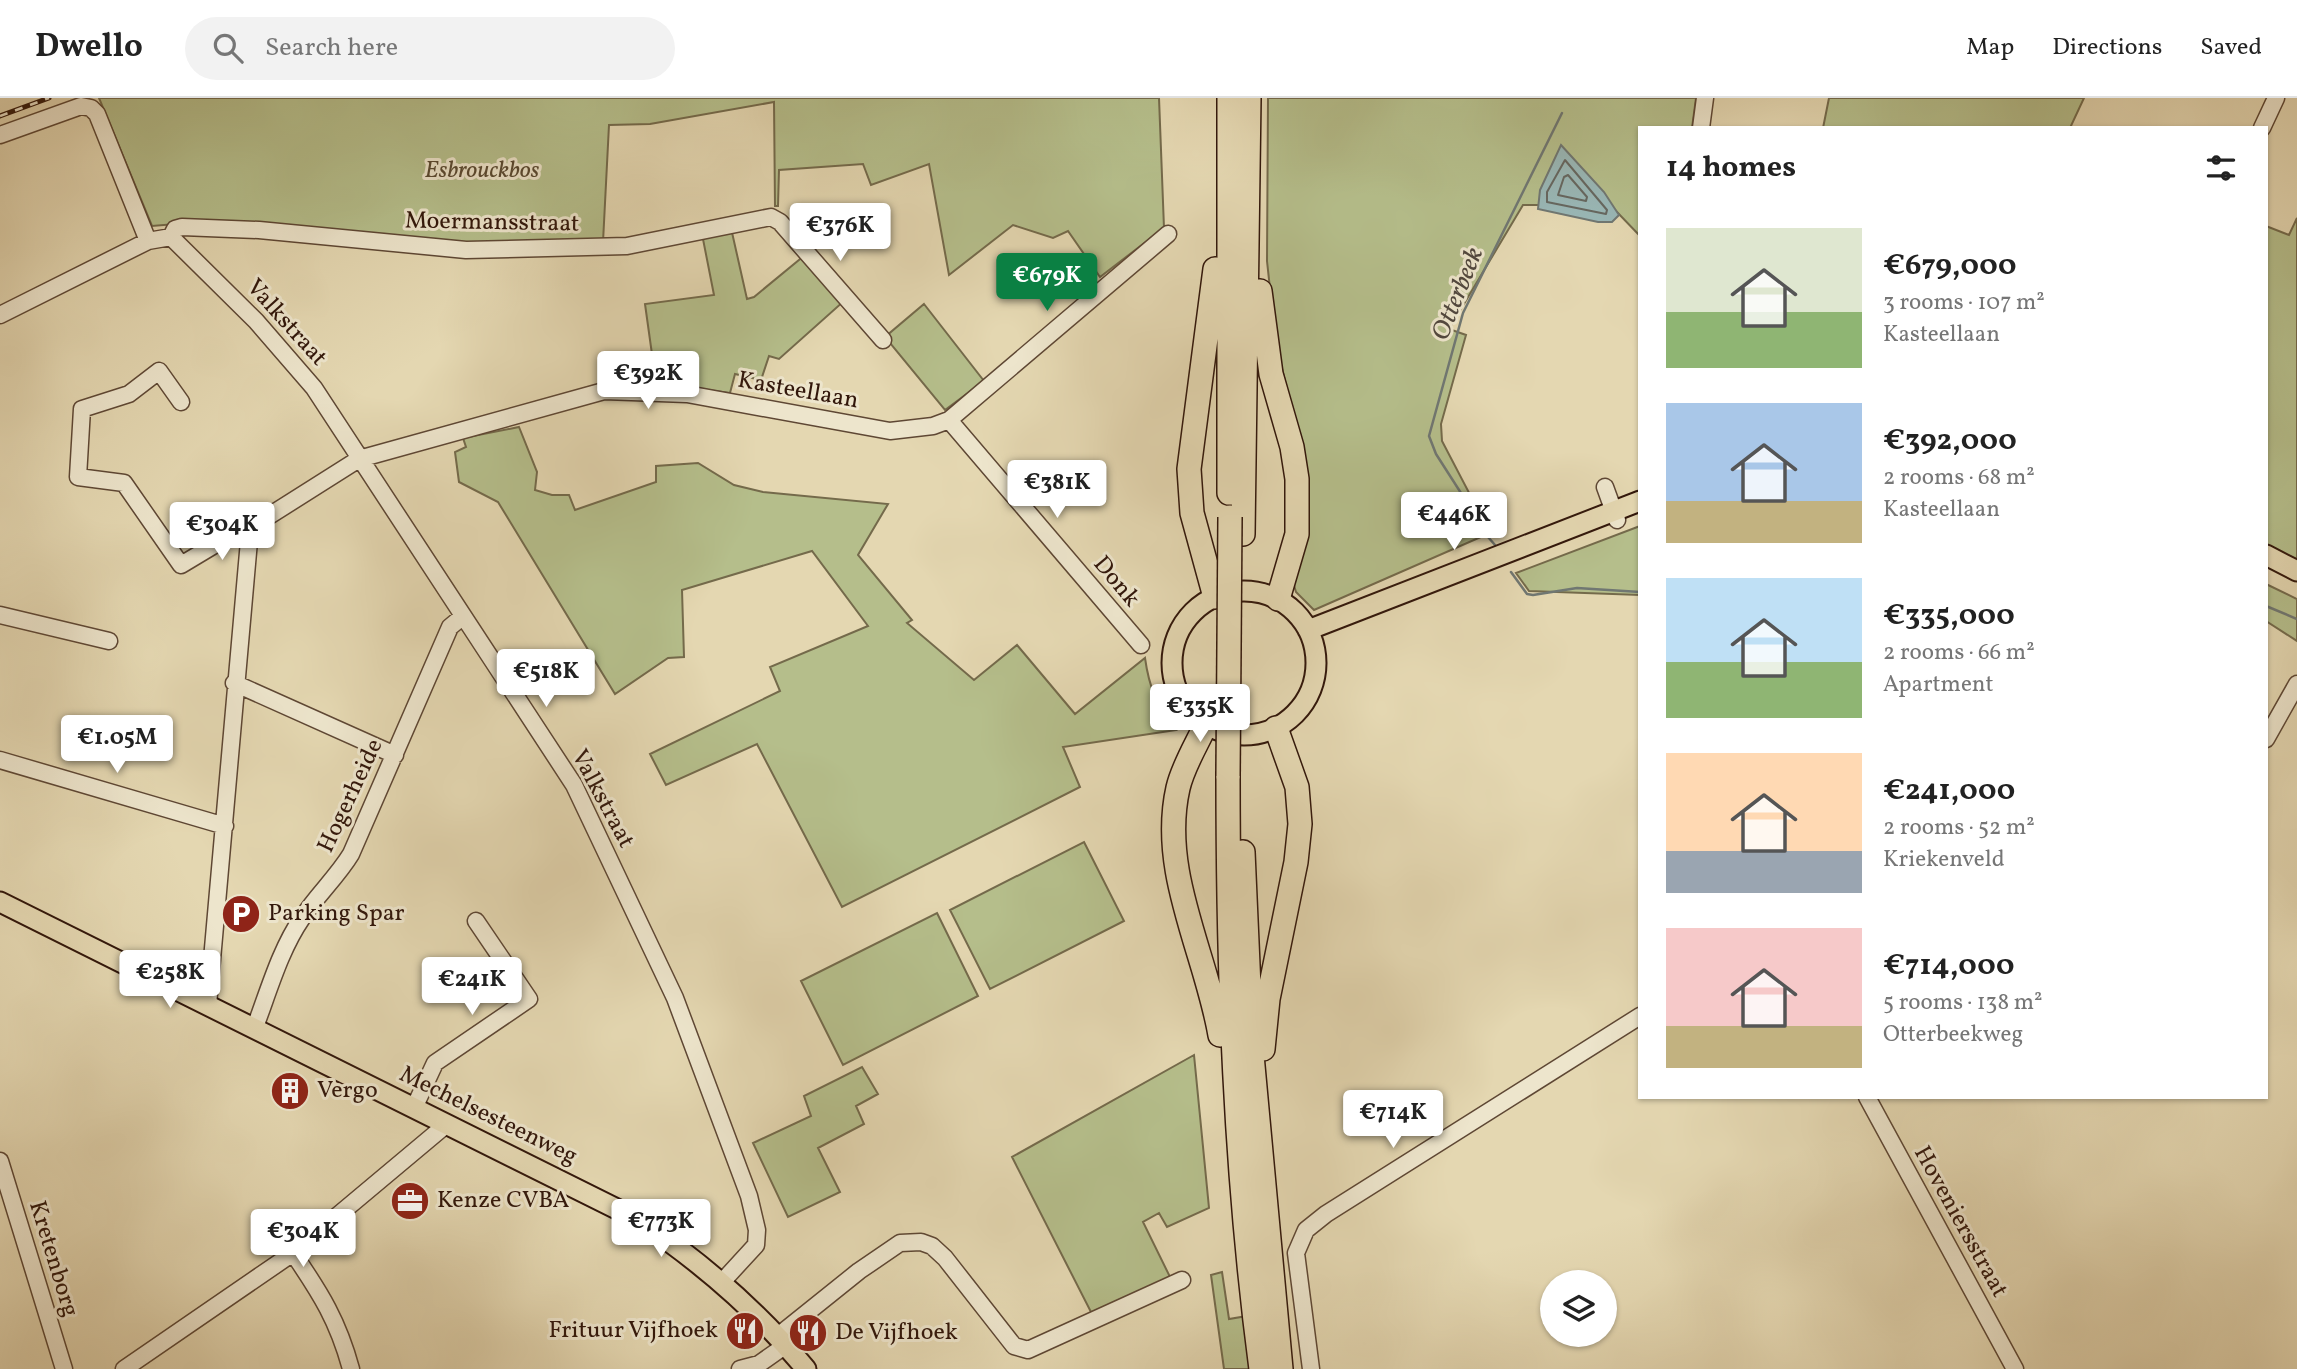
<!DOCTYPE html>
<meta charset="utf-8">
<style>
:root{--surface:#fff;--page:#f2f2f2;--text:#222;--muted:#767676;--line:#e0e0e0;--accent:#0b8043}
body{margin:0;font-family:Vollkorn,serif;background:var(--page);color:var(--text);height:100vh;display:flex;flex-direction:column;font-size:26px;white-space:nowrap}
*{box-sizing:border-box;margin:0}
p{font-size:23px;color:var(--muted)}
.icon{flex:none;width:38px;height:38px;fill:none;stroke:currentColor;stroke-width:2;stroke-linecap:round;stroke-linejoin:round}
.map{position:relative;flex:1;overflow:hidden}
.details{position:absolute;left:1638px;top:28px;width:630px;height:973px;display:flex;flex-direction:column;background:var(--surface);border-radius:0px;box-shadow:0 2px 5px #0004}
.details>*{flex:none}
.tools{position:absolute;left:1540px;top:1172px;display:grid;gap:14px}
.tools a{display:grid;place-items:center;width:77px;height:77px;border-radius:50%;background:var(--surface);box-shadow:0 2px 5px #0004;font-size:35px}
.price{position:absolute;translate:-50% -60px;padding:0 16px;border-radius:7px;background:#fff;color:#222;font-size:23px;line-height:46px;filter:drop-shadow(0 2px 4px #0008)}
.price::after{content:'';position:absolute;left:50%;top:42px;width:21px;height:16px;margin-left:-10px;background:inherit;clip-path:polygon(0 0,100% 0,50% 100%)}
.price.current{background:var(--accent);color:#fff}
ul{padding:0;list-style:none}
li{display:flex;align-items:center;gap:21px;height:175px;padding:0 28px}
li span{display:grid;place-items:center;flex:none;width:196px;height:140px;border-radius:0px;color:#555}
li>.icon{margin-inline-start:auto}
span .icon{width:84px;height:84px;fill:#fffc;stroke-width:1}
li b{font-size:30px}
h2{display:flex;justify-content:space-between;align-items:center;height:84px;padding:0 28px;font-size:30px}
header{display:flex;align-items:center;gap:42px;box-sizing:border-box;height:98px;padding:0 35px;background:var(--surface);border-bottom:2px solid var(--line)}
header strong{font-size:33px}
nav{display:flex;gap:38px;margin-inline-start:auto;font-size:24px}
.search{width:490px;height:63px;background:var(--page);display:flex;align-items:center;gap:18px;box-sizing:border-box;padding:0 24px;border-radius:38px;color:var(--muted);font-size:26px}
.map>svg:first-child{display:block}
.green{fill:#b5be8b;stroke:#746a4b;stroke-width:2}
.water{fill:#99b7b6;stroke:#707772;stroke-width:2}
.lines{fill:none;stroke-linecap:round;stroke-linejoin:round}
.shore{stroke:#666760;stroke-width:2}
.stream{stroke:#707772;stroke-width:2.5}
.minor-casing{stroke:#5e4734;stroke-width:19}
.major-casing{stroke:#32170b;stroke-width:23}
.highway-casing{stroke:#32170b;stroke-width:26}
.minor{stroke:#ede5cc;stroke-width:16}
.major{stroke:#e4d7b1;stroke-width:19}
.highway{stroke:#e4d7b1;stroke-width:23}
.rail-casing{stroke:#32170b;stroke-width:5}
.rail{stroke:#ede5cc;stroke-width:2.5;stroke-dasharray:8;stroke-linecap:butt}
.highway-bridge-casing{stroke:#32170b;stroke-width:26;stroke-linecap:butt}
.highway-bridge{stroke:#e4d7b1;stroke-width:23}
.labels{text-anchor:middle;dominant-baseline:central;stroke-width:6;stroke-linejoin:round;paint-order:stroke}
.park-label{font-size:24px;font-style:italic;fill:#594931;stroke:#ede5cc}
.street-label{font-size:24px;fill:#32170b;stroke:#ede5cc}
.poi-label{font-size:24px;fill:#32170b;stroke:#ede5cc;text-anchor:start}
.water-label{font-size:26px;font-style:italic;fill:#51473e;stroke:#ede5cc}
</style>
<header>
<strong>Dwello</strong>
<div class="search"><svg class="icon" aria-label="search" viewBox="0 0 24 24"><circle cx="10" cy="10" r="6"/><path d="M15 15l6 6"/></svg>Search here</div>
<nav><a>Map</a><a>Directions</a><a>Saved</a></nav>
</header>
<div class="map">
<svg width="2297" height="1271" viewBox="0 0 2297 1271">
<rect width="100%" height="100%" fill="#e4d7b1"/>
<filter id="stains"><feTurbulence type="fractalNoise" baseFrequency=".00286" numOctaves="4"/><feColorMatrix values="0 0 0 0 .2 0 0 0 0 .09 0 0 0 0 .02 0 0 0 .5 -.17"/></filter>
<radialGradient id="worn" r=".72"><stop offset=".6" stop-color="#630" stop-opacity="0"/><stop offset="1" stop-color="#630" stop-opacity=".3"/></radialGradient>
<path class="green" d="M99,0H1159L1164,130L1100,179L1068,133L1053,140L1013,127L949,177L929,66L871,87L863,66L779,72L778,108H775L774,4L650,26L609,27L603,144L466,147L176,126L152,128Z
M1268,0H1696L1692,30H1640V138L1567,62L1541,107H1523L1449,231L1466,237L1441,326L1442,343L1490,435L1314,512L1296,494L1293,484L1288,295L1276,246L1267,163Z
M1829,0H2084L2070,30H1823Z
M2297,120V464L2266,447V128L2289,137Z
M731,130L747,201L754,199L805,157L844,203L779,261L769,258L761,282L735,276L730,295L656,285L645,206L714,197L702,136Z
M924,206L984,283L945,312L885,239Z
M519,329L537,374L535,392L552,397H569L575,412L656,384V368L698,365L734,387L763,394L888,406L858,457L912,522L907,525L974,582L1017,547L1075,616L1145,560C1149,589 1157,609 1176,632L1063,649L1080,689L842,809L757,646L666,687L650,656L780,593L770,569L868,528L812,453L682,492L684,559L668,560L615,596L498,404L459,384L455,354L466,349L463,340Z
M1640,428V497L1529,493L1516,475Z
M2266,486L2297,501V543L2266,523Z
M1084,744L1124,823L990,891L950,812Z
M937,815L978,898L843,967L801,883Z
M1194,957L1209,1110L1167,1129L1159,1115L1143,1124L1172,1183L1093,1218L1012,1059Z
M862,969L878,996L856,1008L864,1026L818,1050L840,1094L788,1119L753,1045L811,1018L804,998Z
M1222,1174L1229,1221L1247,1218L1254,1271H1224L1211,1177Z"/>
<path class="water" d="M1561,47L1604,94L1619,117L1612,124H1598L1538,111L1540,92Z"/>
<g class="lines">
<path class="shore" d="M1565,62L1607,112L1606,116L1547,104V94Z
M1568,77L1587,99L1586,103L1558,97L1564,79Z"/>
<path class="stream" d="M1484,431L1436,356L1429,338L1463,215L1562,15
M1488,439L1495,447
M1511,474L1527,496L1533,497L1577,490L1640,494
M2266,508L2297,521"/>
<g class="minor-casing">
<path id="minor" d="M1701,30L1705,0
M2262,30L2276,0
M0,37L81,8L91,10L97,16L148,143
M171,139L175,131L182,129L259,132L466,152L627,148L771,119L780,124L883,242
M0,217L148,143L171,139L256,223L314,290L574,687L675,900L749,1098L757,1132L756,1147L722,1184
M181,304L159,273L129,296L82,311L78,379L124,385L181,467L236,434L252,432
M949,322L1141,547
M1605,389L1617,422
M0,517L109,543
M234,585L395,657
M2266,641L2297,586
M0,662L225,728
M208,907L249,443L252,432L261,423L359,361L604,293L687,296L890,333L933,328L949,322L1168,136
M255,929C269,892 280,852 302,820C317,797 337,779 351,756L450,529L462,519
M1867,999L2015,1271
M414,1010L435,965L529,901L476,823
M0,1063L64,1271
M293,1155C321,1196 338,1223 351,1271
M778,1238L859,1173L900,1145L921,1144L932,1148L945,1160L1014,1248L1028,1252L1182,1182
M124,1271L293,1155L447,1026
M740,1271L759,1266L786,1247
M1311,1271L1296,1155L1306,1132L1326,1116L1640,918"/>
</g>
<g class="major-casing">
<path id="major" d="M2266,457L2297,473
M1172 565a72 72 0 1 1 144 0a72 72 0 1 1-144 0Z
M1308,532L1640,403
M0,804L637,1121C701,1164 757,1212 806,1271"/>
</g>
<g class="highway-casing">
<path id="highway" d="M1229,0V395
M1215,171L1189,371L1192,415L1215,499
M1260,193L1271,276L1292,349L1297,381V436L1278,501
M1243,436L1249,0
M1206,626C1197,646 1183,668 1178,690C1159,774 1206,855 1220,937
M1228,678C1228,877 1235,1074 1261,1271
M1243,754L1252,957L1281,1271
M1263,951L1268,901L1296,764L1300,726L1297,689L1276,630"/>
</g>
<use href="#minor" class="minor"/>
<use href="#major" class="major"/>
<use href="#highway" class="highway"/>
<g class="rail-casing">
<path id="rail" d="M0,18L49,0"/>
</g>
<use href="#rail" class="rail"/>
<g class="highway-bridge-casing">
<path id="highway-bridge" d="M1228,678L1230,419"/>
</g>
<use href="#highway-bridge" class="highway-bridge"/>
</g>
<defs>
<g id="parking-disc" transform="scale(2.0125)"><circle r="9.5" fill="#8f2418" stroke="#ede5cc"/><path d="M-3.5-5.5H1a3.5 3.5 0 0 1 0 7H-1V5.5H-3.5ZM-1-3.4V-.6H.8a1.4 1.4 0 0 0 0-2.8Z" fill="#fff"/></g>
<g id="building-disc" transform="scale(2.0125)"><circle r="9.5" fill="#8f2418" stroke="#ede5cc"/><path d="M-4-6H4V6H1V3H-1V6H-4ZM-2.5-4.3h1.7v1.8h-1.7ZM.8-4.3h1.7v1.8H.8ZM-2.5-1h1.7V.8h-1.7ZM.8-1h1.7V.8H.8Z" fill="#fff"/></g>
<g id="office-disc" transform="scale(2.0125)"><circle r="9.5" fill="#8f2418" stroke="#ede5cc"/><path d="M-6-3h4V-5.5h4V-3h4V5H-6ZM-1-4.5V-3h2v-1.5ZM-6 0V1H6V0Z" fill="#fff"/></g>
<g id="restaurant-disc" transform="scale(2.0125)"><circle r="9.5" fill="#8f2418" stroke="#ede5cc"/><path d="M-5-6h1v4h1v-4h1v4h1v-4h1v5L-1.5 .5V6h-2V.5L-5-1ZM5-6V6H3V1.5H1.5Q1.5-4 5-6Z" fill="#fff"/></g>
</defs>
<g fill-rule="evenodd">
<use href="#parking-disc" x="241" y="816"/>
<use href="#building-disc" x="290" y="993"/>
<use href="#office-disc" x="410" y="1103"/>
<use href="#restaurant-disc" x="745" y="1233"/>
<use href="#restaurant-disc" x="808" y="1235"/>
</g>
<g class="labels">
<g class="park-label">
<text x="482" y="73">Esbrouckbos</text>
</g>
<g class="street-label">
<text transform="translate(492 125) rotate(1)">Moermansstraat</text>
<text transform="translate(286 225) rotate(48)">Valkstraat</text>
<text transform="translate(798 293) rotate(10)">Kasteellaan</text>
<text transform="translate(1116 484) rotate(50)">Donk</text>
<text transform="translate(351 698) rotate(-65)">Hogerheide</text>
<text transform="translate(602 701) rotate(62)">Valkstraat</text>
<text transform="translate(488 1018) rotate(26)">Mechelsesteenweg</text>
<text transform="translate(1960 1124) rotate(61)">Hoveniersstraat</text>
<text transform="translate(53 1161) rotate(73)">Kretenborg</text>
</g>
<g class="poi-label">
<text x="268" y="816">Parking Spar</text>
<text x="317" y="993">Vergo</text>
<text x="437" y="1103">Kenze CVBA</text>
<text x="718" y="1233" text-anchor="end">Frituur Vijfhoek</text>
<text x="835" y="1235">De Vijfhoek</text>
</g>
<g class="water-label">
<text transform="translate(1458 196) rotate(-68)">Otterbeek</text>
</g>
</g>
<rect width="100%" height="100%" filter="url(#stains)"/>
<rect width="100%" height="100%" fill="url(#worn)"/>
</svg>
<div class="tools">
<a><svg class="icon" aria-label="layers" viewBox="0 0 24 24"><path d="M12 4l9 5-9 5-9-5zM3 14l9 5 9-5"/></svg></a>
</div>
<b class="price" style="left:840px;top:165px">€376K</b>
<b class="price current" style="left:1047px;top:215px">€679K</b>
<b class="price" style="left:648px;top:313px">€392K</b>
<b class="price" style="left:1057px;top:422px">€381K</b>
<b class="price" style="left:1454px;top:454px">€446K</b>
<b class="price" style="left:222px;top:464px">€304K</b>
<b class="price" style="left:546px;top:611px">€518K</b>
<b class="price" style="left:1200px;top:646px">€335K</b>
<b class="price" style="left:117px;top:677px">€1.05M</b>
<b class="price" style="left:170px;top:912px">€258K</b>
<b class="price" style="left:472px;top:919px">€241K</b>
<b class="price" style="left:1393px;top:1052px">€714K</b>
<b class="price" style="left:661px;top:1161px">€773K</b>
<b class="price" style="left:303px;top:1171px">€304K</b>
<section class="details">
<h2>14 homes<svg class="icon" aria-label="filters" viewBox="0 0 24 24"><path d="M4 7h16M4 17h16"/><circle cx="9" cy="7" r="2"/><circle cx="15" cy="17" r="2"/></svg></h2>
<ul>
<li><span style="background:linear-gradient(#dfe7d0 60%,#8fb573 0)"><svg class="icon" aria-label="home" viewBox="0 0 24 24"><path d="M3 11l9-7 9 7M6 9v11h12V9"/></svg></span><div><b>€679,000</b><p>3 rooms · 107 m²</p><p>Kasteellaan</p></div></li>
<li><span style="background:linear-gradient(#a9c7e8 70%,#c2b280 0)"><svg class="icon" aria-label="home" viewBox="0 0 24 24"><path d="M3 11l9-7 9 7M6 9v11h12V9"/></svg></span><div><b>€392,000</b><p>2 rooms · 68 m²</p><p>Kasteellaan</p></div></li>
<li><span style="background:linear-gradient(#bfe0f5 60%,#8fb573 0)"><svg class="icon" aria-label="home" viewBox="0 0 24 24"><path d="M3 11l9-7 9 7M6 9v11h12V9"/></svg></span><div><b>€335,000</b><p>2 rooms · 66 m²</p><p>Apartment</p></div></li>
<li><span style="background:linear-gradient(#ffd9b3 70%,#9aa5b1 0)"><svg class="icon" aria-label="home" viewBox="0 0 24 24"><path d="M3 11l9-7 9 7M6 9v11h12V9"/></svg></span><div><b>€241,000</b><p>2 rooms · 52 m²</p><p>Kriekenveld</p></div></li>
<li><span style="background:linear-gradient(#f6c9c9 70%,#c2b280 0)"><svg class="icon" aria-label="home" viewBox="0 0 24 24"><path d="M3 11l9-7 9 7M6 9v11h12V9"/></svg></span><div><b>€714,000</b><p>5 rooms · 138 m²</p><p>Otterbeekweg</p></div></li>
</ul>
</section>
</div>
